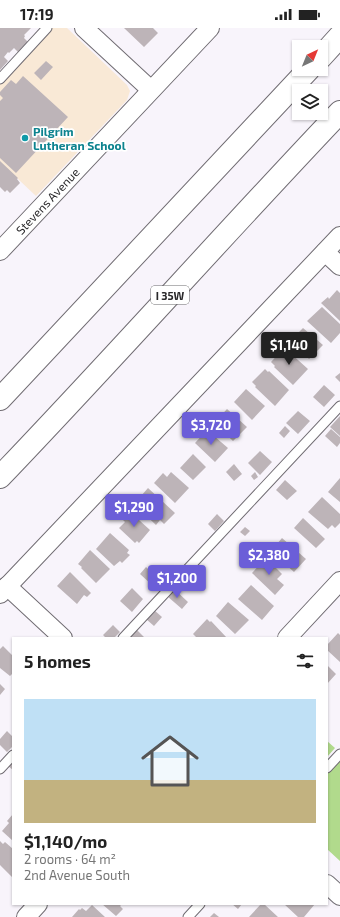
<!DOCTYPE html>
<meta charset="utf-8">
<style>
:root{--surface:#fff;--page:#f6f6f6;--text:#222;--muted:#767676;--line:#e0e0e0;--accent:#6b5ed8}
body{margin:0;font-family:"Exo 2",sans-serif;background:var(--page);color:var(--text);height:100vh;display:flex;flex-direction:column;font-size:15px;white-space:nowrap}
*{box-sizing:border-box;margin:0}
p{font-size:13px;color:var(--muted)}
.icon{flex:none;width:22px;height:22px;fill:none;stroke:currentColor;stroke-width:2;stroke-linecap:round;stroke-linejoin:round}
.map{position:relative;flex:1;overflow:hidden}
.panel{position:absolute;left:12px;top:609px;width:316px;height:268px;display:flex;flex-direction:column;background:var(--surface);border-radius:0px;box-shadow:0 1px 3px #0004}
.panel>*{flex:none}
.needle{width:26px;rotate:43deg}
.tools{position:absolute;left:292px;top:12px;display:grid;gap:8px}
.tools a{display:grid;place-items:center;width:36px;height:36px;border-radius:0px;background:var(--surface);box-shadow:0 1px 3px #0004;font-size:20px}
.price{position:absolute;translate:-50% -34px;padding:0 9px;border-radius:4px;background:var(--accent);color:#fff;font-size:13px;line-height:26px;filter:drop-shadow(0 1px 2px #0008)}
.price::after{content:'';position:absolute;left:50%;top:24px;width:12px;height:9px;margin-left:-6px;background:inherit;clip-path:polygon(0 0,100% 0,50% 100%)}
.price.current{background:#222;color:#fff}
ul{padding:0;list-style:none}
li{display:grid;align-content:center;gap:8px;height:212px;padding:0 12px}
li+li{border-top:1px solid var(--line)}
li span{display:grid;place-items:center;height:124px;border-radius:0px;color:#555}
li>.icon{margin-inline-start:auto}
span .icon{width:72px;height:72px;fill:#fffc;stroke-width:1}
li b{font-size:17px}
h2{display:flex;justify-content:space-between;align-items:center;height:48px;padding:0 12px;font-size:17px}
.status{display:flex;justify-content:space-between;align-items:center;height:28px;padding:0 20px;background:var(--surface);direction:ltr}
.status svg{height:11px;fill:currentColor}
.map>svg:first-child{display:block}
.education{fill:#f9e9d6}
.green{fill:#b1da8c}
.building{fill:#bdb4b8}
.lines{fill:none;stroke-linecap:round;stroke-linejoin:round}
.service-casing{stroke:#706c72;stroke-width:11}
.minor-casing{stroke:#706c72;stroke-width:20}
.motorway-casing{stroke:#706c72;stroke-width:24}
.service{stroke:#fff;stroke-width:9}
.minor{stroke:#fff;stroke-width:18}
.motorway{stroke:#fff;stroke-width:22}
.culture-dot{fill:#0f9aa8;stroke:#fff;stroke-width:1.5}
.labels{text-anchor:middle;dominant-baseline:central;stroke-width:3.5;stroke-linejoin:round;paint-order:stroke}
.shield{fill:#fff;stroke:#69686a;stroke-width:1}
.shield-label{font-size:11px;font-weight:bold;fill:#29282a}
.culture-label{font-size:12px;font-weight:bold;fill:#0d838f;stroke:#fff;text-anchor:start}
.street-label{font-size:12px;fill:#29282a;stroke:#fff}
</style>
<div class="status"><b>17:19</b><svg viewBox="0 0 49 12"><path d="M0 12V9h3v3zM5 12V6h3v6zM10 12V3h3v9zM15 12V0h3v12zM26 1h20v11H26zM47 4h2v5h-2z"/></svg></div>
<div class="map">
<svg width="340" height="889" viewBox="0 0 340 889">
<rect width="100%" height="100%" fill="#f8f4fb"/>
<path class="education" d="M51,0H67L127,57L130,63L127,72L36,168L0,134V55Z"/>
<path class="green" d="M327,713L335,720L327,729Z
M340,732V833L327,821V746Z"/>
<path class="building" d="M0,0H31L24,7L25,8L24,10L28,14L19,25L14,20L9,25L8,24L4,29L8,33L0,42Z
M124,0H153L158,5L144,19Z
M46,33L53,39L41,52L34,45Z
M23,48L68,89L16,145L0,130V73L3,70L0,67V64L11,52L16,56Z
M0,133L18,150L17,151L20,155L10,165L7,162L5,164L0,159Z
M337,262L340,265V293L321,275L328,269L329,271Z
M322,279L340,296V305L331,315L307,293Z
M303,300L323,317L309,331L291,312Z
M284,320L287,324L288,323L308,341L293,357L274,339L275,338L271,334Z
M265,341L268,344L269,343L289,362L275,378L255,359L256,358L252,354Z
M340,345V354L335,349Z
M324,357L335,367L324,379L313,369Z
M246,361L265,378L252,392L234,374Z
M227,381L247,399L233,413L214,395Z
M298,383L310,393L298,406L286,395Z
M340,388V408L330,399Z
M285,398L290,403L284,410L279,405Z
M331,401L340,409V415L337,419L325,408Z
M207,402L228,420L215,434L195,415Z
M260,423L272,434L260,447L248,435Z
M193,426L206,439L193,452L180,440Z
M234,436L242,446L234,453L226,444Z
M171,444L189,460L175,475L154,455L163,445L167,449Z
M255,444L258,449L254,452L251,448Z
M340,450V474L328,464Z
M285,452L297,463L287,472L276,462Z
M148,460L175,485L164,496L160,492L156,497L134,476Z
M322,469L340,486V495L335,500L332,497L328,501L308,484Z
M128,482L150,502L139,515L137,513L135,515L119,500L125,494L121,490Z
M217,486L224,493L215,503L208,496Z
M303,490L325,511L316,520L294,500Z
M245,499L250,503L245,508L240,504Z
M110,505L129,522L127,525L130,527L122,535L120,533L114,538L96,521Z
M282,510L306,531L294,544L271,523Z
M90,522L110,541L96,555L81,540L82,539L78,536Z
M266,530L282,546L277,551L284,557L275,567L252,545Z
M146,539L158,550L152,557L140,546Z
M193,541L200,548L190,559L183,552Z
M70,544L91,565L87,569L84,567L77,576L57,558Z
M251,557L274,578L262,592L238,571Z
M132,560L143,571L132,584L120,573Z
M173,560L188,574L182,581L167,568Z
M228,574L249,592L235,606L216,588Z
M154,582L162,589L154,598L146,591Z
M207,591L210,594L211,593L227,610H197L193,606Z
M113,597L120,604L114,610H106L103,607Z
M136,601L145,610H127Z
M338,605L340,607V634L327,622V617Z
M3,618L13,628V647L12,646L10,648L0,640V621Z
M327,637L336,646L327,656Z
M0,656L5,661L0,667Z
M7,703L13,709V718L7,724L0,717V711Z
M13,733V742L8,738Z
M13,786V813L2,803L9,795L7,793Z
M0,813L3,816L5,814L13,821L12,849L0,837Z
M102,876H122L120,878L123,881L116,888Z
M232,876H242L238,881Z
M261,876H264L278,889H249Z
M284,876H315L304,889H298Z
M92,877L105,889H72L79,881L80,882L82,880L86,883Z
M214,885L219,889H210Z"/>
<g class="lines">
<g class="service-casing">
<path id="service" d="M0,51L47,0
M123,610L340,378
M327,740L340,726
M0,741L13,727
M188,889L200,876"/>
</g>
<g class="minor-casing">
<g id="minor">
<path d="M84,0L151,62"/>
<path id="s1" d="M0,223L210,0"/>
<path d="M325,224L340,238"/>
<path d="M7,558L63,610"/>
<path d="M0,566L340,208"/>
<path d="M287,610L340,553"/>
<path d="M327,856L340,868"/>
<path d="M26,889L38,876"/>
</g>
</g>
<g class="motorway-casing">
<path id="motorway" d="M321,29L340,8
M0,371L309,41
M0,449C115,329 225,205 340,84"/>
</g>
<use href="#service" class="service"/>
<use href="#minor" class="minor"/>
<use href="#motorway" class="motorway"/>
</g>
<circle class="culture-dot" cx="25" cy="110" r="4"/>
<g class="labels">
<rect class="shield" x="151" y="258" width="38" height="18" rx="3"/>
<g class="shield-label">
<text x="170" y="267">I 35W</text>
</g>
<g class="culture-label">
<text x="33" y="103">Pilgrim<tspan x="33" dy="14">Lutheran School</tspan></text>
</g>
<g class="street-label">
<text stroke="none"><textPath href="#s1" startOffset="69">Stevens Avenue</textPath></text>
</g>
</g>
</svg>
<div class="tools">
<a><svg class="needle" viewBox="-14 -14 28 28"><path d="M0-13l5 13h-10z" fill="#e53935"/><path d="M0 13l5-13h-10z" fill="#767676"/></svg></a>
<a><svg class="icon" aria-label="layers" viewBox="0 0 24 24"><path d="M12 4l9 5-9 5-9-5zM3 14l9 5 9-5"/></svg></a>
</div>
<b class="price current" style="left:289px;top:338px">$1,140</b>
<b class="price" style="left:211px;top:418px">$3,720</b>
<b class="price" style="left:134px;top:500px">$1,290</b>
<b class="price" style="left:269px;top:548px">$2,380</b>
<b class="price" style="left:177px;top:571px">$1,200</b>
<section class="panel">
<h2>5 homes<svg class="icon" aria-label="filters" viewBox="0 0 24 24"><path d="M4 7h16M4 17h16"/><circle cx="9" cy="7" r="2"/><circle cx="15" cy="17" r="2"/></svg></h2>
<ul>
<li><span style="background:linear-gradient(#bfe0f5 65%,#c2b280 0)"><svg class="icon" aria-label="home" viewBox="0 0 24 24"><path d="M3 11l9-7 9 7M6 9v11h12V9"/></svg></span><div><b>$1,140/mo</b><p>2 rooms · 64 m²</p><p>2nd Avenue South</p></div></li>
</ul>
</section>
</div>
